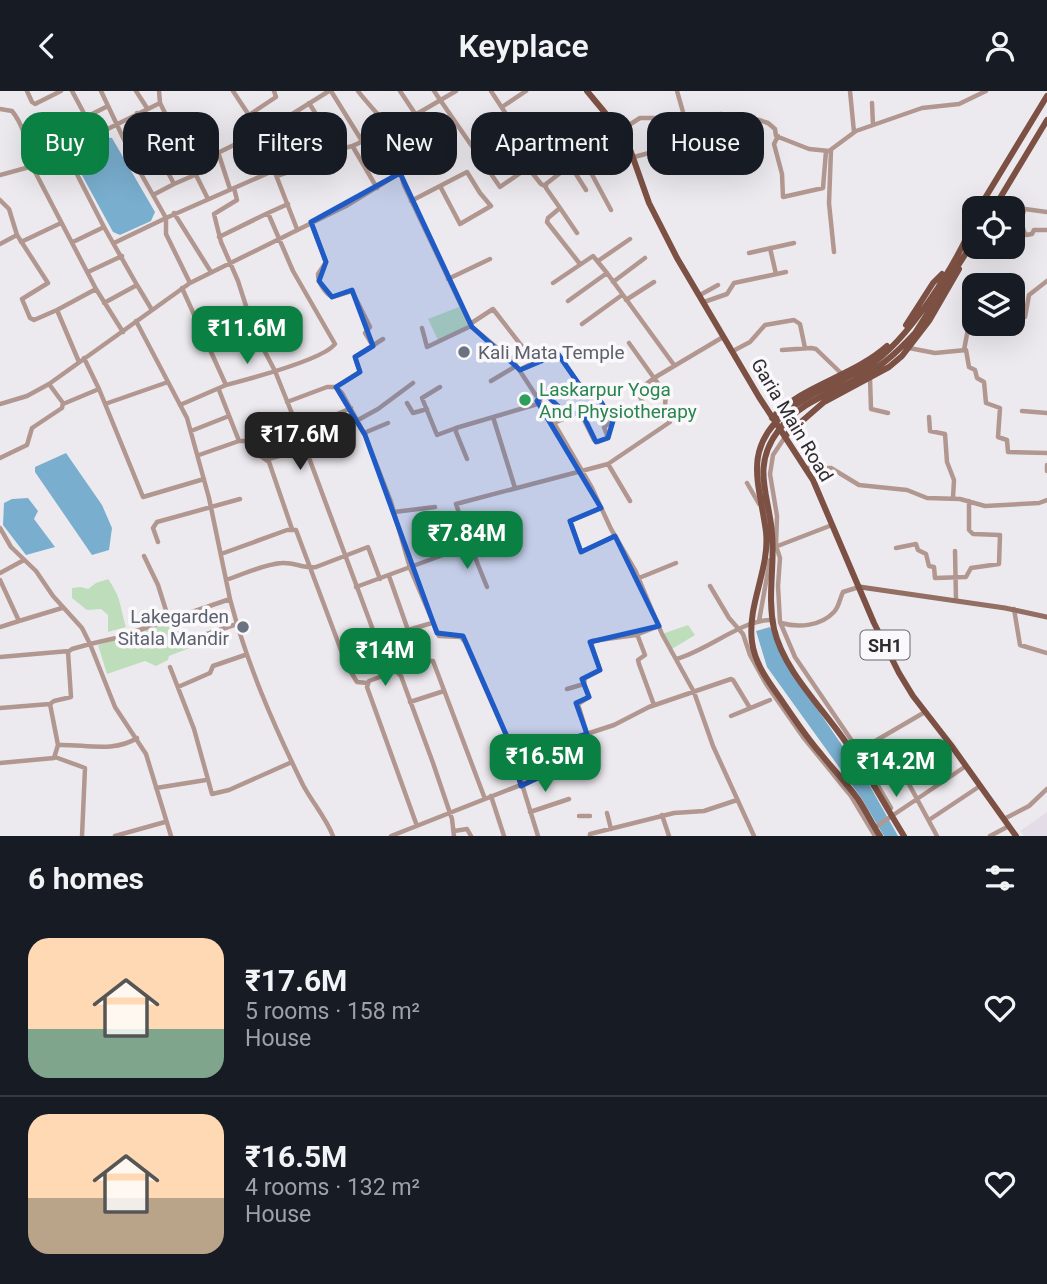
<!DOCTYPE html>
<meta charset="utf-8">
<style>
:root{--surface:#171b24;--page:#20242c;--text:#f1f3f6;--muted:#9ea1a6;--line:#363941;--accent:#0b8043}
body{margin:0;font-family:Roboto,sans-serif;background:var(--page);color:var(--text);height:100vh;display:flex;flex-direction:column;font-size:26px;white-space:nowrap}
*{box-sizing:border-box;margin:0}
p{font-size:23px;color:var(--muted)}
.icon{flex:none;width:38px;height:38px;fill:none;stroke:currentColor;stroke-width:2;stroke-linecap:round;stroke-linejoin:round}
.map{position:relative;height:745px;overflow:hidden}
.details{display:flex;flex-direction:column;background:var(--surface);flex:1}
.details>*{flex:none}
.hud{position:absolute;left:21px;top:21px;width:1006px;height:63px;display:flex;gap:14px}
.tools{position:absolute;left:962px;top:105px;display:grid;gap:14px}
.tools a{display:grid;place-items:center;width:63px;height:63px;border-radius:14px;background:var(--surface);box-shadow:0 7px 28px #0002;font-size:35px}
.price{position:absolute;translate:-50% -60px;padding:0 16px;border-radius:14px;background:var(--accent);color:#fff;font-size:23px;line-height:46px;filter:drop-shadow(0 2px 4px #0008)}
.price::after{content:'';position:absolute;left:50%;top:42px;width:21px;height:16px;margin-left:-10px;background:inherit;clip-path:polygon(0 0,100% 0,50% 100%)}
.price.on{background:#222;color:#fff}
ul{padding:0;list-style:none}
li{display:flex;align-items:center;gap:21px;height:175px;padding:0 28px}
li+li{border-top:2px solid var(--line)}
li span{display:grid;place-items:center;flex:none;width:196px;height:140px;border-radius:21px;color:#555}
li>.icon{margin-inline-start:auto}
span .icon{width:84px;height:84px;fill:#fffc;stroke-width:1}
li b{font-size:30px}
h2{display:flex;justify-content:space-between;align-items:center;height:84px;padding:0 28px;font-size:30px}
.chip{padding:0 24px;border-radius:21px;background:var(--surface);box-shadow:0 7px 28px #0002;font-size:24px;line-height:63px}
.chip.on{background:var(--accent);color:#fff}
header{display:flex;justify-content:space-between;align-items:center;height:91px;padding:0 28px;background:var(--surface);font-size:32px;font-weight:600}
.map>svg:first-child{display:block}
.built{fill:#e4dde8}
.green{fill:#beddbb}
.water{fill:#79aece}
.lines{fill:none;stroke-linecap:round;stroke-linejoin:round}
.street{stroke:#b1978f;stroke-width:4.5}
.secondary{stroke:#936e63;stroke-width:5}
.primary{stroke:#7c5144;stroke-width:6}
.marked{fill:#1f5bc7;fill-opacity:0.2;stroke:#1f5bc7;stroke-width:5;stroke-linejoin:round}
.worship-dot{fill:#6b7280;stroke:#fbf8fc;stroke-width:2.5}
.leisure-dot{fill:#2e9e5b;stroke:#fbf8fc;stroke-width:2.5}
.labels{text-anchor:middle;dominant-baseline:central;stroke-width:7;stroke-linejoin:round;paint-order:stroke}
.shield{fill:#fbf8fc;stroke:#6a686b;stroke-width:2}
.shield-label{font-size:18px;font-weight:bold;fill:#2c2b2d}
.worship-label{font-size:19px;fill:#5b616d;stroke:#fbf8fc;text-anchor:start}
.leisure-label{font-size:19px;fill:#27864d;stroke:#fbf8fc;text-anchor:start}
.street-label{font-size:19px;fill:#2c2b2d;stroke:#fbf8fc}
</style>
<header><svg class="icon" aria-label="back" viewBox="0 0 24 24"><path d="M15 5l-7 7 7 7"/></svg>Keyplace<svg class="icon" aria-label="person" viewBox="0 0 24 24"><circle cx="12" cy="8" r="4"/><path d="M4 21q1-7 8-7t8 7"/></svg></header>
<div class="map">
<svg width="1047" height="745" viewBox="0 0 1047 745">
<rect width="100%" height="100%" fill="#edeaef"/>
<path class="built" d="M940,646L953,664L934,681L928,674L940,662L937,657V663L927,669L921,659Z
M1047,721V745H1024L1020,740Z"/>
<path class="green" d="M459,216L468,234L438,249L428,228Z
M108,488C122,508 119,513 126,536L108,541V524L101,518L87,519L72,507V497L81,496L88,498L96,492Z
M169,531L175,539L186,543L192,556L169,565L168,569L156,575L145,570L107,583L98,554Z
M688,534L695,544L672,558L662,543Z"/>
<path class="water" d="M106,46L112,47L155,121L151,130L120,144L113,141L72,66L75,62Z
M66,362L102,414L112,437L109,459L92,464L35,381V376Z
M28,407L38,420L34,428L55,456L26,464L3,434L4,412L12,408Z
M770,536L784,569L871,697L898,745H884L862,708L767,576L756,540Z"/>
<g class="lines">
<path class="street" d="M27,0L32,11L35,13L61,0
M101,0L136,74L166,127L114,152
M136,0L147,17
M159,0L160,12
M233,0L258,38L297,138
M358,0C371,18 392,34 398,55C402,68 399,81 404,94L471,235L514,271L554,332L592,397L611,438L636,481L662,543L694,601L713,655L754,745
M400,0L416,24
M434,0L500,96L529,76L497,39L509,27
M491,0L536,69L529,78L541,93L545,95
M677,0L685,28
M850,0L854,41
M309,12L338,58
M872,12L873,34
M502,16L526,0
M0,18L12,20C25,36 28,57 33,75L160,12L208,108
M137,22L174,93L153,104
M249,24L276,6L274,0
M86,26L108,15
M273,35L293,80
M391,38L456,0
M621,39L640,27H654L672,31L721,23L759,29L768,32L775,38L776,45L809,58L829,60L856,40L922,17L959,13L986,0
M735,39L738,47
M49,42L86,26L72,0
M778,45L774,53L782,83L783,106L823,97L826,60
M360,46L383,31
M353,56L377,97
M64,58L104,136
M831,59L829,112L834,161
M218,61L230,98
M582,65L611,119
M287,66L331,46
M634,66L735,39L733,25
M193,74L273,35L329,0
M541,74L557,61H562L586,99
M32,75L96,198L123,241
M0,84L33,75
M277,85C298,79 316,69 336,60C346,55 353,57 362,50L331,0
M174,93L197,83
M234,97L237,109L214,123L221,151L238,190L254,240L275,280L299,340L389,582
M0,109L9,118L17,144L48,192L22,208L30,227L34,229L57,219
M411,110L467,81L480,102L491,115L460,133L440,95
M560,117L577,142
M1047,121L1025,118C1021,124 1021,137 1026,144L1032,143L1034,139H1047
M174,122L211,181
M268,122L288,113
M311,131L326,171L318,183C318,192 325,202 332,206L352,200L370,236L365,242L373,255
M219,146L268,122L293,180L335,253C323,269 249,288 226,294
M21,151L61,132
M73,151L104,136L137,194L104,212
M0,153L17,144
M770,157L776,183
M749,162L794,152
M598,170L630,148
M580,173L547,131L548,127L560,117L546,97V93L582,65L626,47
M88,181L122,165
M448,188L490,168
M613,191L645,167
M190,192L166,143V127L275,79
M553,192L593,165L607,182
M137,194L152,219
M700,204L718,194
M626,209L654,191
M568,210L607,182L674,274
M704,211L727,203L734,192L786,181
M1013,230L1025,226L1029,204L1047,190
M470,233L493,218L524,258L511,268
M582,233L622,204
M422,237L427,256L471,235
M629,252L654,287L637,300L649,323
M909,257L935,262L966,259L969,276L975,279L977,287L984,291L986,312L1000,317L998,346L1007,349L1008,361L1047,362
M782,259L811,257L816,258L842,283
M964,259L968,238L996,233
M733,260L750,251L765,234L794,229L800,233L805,257
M79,271L57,219L96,198
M519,279L551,263H558L581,296L585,301L596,303L613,330L604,336L608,347L598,351L594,349L580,321L554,332
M870,287L871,318L888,322
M491,290L516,275
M336,296L360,281L355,266L383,248
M440,296L422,307L437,344L456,337
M99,298L143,406L204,388
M287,311L327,296H336L342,302L365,344L391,411L410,477L439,545L461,546L465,551L508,648L538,745
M407,312L413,322L427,318
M0,313L27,305L49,293L190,192L346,115L400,82
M63,313L99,298L84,267
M105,313L168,291
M180,314L226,294L182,197
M1022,320L1047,322
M493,326L515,397
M929,326L930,340L945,343L947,371L954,389L953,407
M358,329L378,318L413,292
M191,340L229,325
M299,340L351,317
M364,342L388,332
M785,346L773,364L770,383L777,425L776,455L780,467L778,495L780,531L795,566L850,647L891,717
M239,350H246L256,362L269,371L292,438
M199,364L239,350L219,299
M0,367L27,354L32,337L62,317L63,312L49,293
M268,368L305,358
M467,368L456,341V337L541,312
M608,373L630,410
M1047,374V380
M806,377H831L859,394L907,399L927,407L960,408L985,415L1039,412L1047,409
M747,392L759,413
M601,417L570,430L581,461L615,445
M394,421L435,416
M0,437L11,456L36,480L53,505L82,537L90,553L116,547L230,508L209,407L187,327L136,230
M158,451L153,437L157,431L240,408
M470,454L487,496
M775,456L832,434
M896,457L916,453L918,459L926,463L929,475L934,476L935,487L966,486L971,477L999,473L1000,444L973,443L969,439V410
M955,460L956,509
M221,463L287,439H296L347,575L357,591L367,592
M144,465L158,494L169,529
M0,482L24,469
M639,487L676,472
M0,489L19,530L62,517
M226,489C244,483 264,473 282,472C294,471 305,478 316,476L368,456L380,488
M710,495L729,527L743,543L750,564L766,593L803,646L851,705L875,745
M356,496L470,454L456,413L608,373L670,331L665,314L666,303L654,287L723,246
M230,508C247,573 273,633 303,694C312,711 326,727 333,745
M1014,518L1020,554L1047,562
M759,530L770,469
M781,532C799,537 821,535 834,521C839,516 840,507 843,501L859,496
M0,536L19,530
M408,539L432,532
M637,543L645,564L638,569L639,573L654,614
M192,548L237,533
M375,550L408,539L389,485
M0,566L69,560
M676,568C707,560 744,527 773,529
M170,576L194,638L212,703L229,699L292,671
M397,579L426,570H433L485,708
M584,593L585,587L600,579L592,555V550L636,544L659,535
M178,596L210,582L213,575L245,564
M567,598L584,593L589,606L578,613L587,643
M410,611L444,600
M0,617L50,613
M731,625L770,609
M58,654L50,613L54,610L71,606L68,561L72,558L90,553L115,616L146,663L171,745
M858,660L925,621
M55,666L85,677L82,745
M897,671L937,745
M0,672L54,667L58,654C84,653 114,662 137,647
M156,697L206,689
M491,705L504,745
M530,721L569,708
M607,722L611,738
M662,724L669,745
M579,725H590
M1004,728L1029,715L1047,698
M929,729L980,695
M417,735L367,596L369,590L396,580L401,585L433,672L452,728L454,745
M874,737L966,675
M454,740L467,738L471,745
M115,745L165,731
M391,745L541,686L551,679L553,658L556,653L614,634L649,616L731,588L733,589L750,617
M590,745V743L674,722L704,720L737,709
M990,745L1009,735"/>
<path class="secondary" d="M860,496L1005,517L1047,526"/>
<path class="primary" d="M587,0L626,47L649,112L677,167L759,306L813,389L874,532L899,582L913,605L951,654L1016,745
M979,117L1047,5
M994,117L1047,29
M906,234L933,192L942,183
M772,327C804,293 852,286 887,255
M785,345L824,311L889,276L902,265L929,230L959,178
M880,745C872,733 866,720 858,708C847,693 833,678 821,663C806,646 793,626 780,607C768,590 755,573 752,551C747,513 770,478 766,441C760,394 742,360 784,323C809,301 839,292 867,276C908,251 958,171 975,127
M904,745C884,713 867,680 845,650C821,615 784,580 774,538C767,505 775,475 772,442C769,404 751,376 778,340C800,310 835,301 866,283C885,273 900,258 915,242L975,148"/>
</g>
<path class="marked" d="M400,82L472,236L520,279L558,263L585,302L596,303L613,330L608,347L596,351L581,320L569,325L545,303L537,310L601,417L570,430L581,461L615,445L659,535L590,551L600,579L582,588L589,606L576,612L587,643L553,653L550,681L521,695L508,648L463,545L437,542L365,344L336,296L360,281L355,266L373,255L352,199L332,206L319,190L326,171L311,131Z"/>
<g class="worship-dot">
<circle cx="464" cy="261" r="7"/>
<circle cx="243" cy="536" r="7"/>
</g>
<circle class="leisure-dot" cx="525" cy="309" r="7"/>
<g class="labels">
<rect class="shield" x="860.5" y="539.5" width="49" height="29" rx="5"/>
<g class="shield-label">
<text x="885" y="554">SH1</text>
</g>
<g class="worship-label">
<text x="478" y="261">Kali Mata Temple</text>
<text x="229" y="525" text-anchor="end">Lakegarden<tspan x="229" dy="22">Sitala Mandir</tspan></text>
</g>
<g class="leisure-label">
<text x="539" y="298">Laskarpur Yoga<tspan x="539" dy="22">And Physiotherapy</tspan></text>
</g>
<g class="street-label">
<text transform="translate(792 329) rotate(59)">Garia Main Road</text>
</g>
</g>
</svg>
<div class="tools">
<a><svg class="icon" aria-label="locate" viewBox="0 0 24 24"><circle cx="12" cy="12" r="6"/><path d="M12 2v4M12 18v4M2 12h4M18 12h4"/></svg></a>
<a><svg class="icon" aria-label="layers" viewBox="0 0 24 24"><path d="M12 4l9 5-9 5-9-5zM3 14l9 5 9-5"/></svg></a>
</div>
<b class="price" style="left:247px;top:275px">₹11.6M</b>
<b class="price on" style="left:300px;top:381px">₹17.6M</b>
<b class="price" style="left:467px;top:480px">₹7.84M</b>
<b class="price" style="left:385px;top:597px">₹14M</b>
<b class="price" style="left:545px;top:703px">₹16.5M</b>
<b class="price" style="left:896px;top:708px">₹14.2M</b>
<div class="hud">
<a class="chip on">Buy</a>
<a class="chip">Rent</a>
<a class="chip">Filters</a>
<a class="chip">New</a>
<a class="chip">Apartment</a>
<a class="chip">House</a>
</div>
</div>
<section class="details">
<h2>6 homes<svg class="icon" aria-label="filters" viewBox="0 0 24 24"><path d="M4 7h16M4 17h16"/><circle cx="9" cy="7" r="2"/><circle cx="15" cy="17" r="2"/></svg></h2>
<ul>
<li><span style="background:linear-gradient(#ffd9b3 65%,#7fa58c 0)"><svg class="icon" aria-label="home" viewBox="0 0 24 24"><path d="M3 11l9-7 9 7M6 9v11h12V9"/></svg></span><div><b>₹17.6M</b><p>5 rooms · 158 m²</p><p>House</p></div><svg class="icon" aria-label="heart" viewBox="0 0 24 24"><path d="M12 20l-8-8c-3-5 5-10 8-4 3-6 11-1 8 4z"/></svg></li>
<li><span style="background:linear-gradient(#ffd9b3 60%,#b9a48a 0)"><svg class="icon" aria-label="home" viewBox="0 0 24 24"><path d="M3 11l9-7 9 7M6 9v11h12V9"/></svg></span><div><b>₹16.5M</b><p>4 rooms · 132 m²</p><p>House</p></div><svg class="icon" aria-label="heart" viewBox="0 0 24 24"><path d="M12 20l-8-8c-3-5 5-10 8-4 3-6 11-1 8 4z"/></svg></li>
</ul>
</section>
